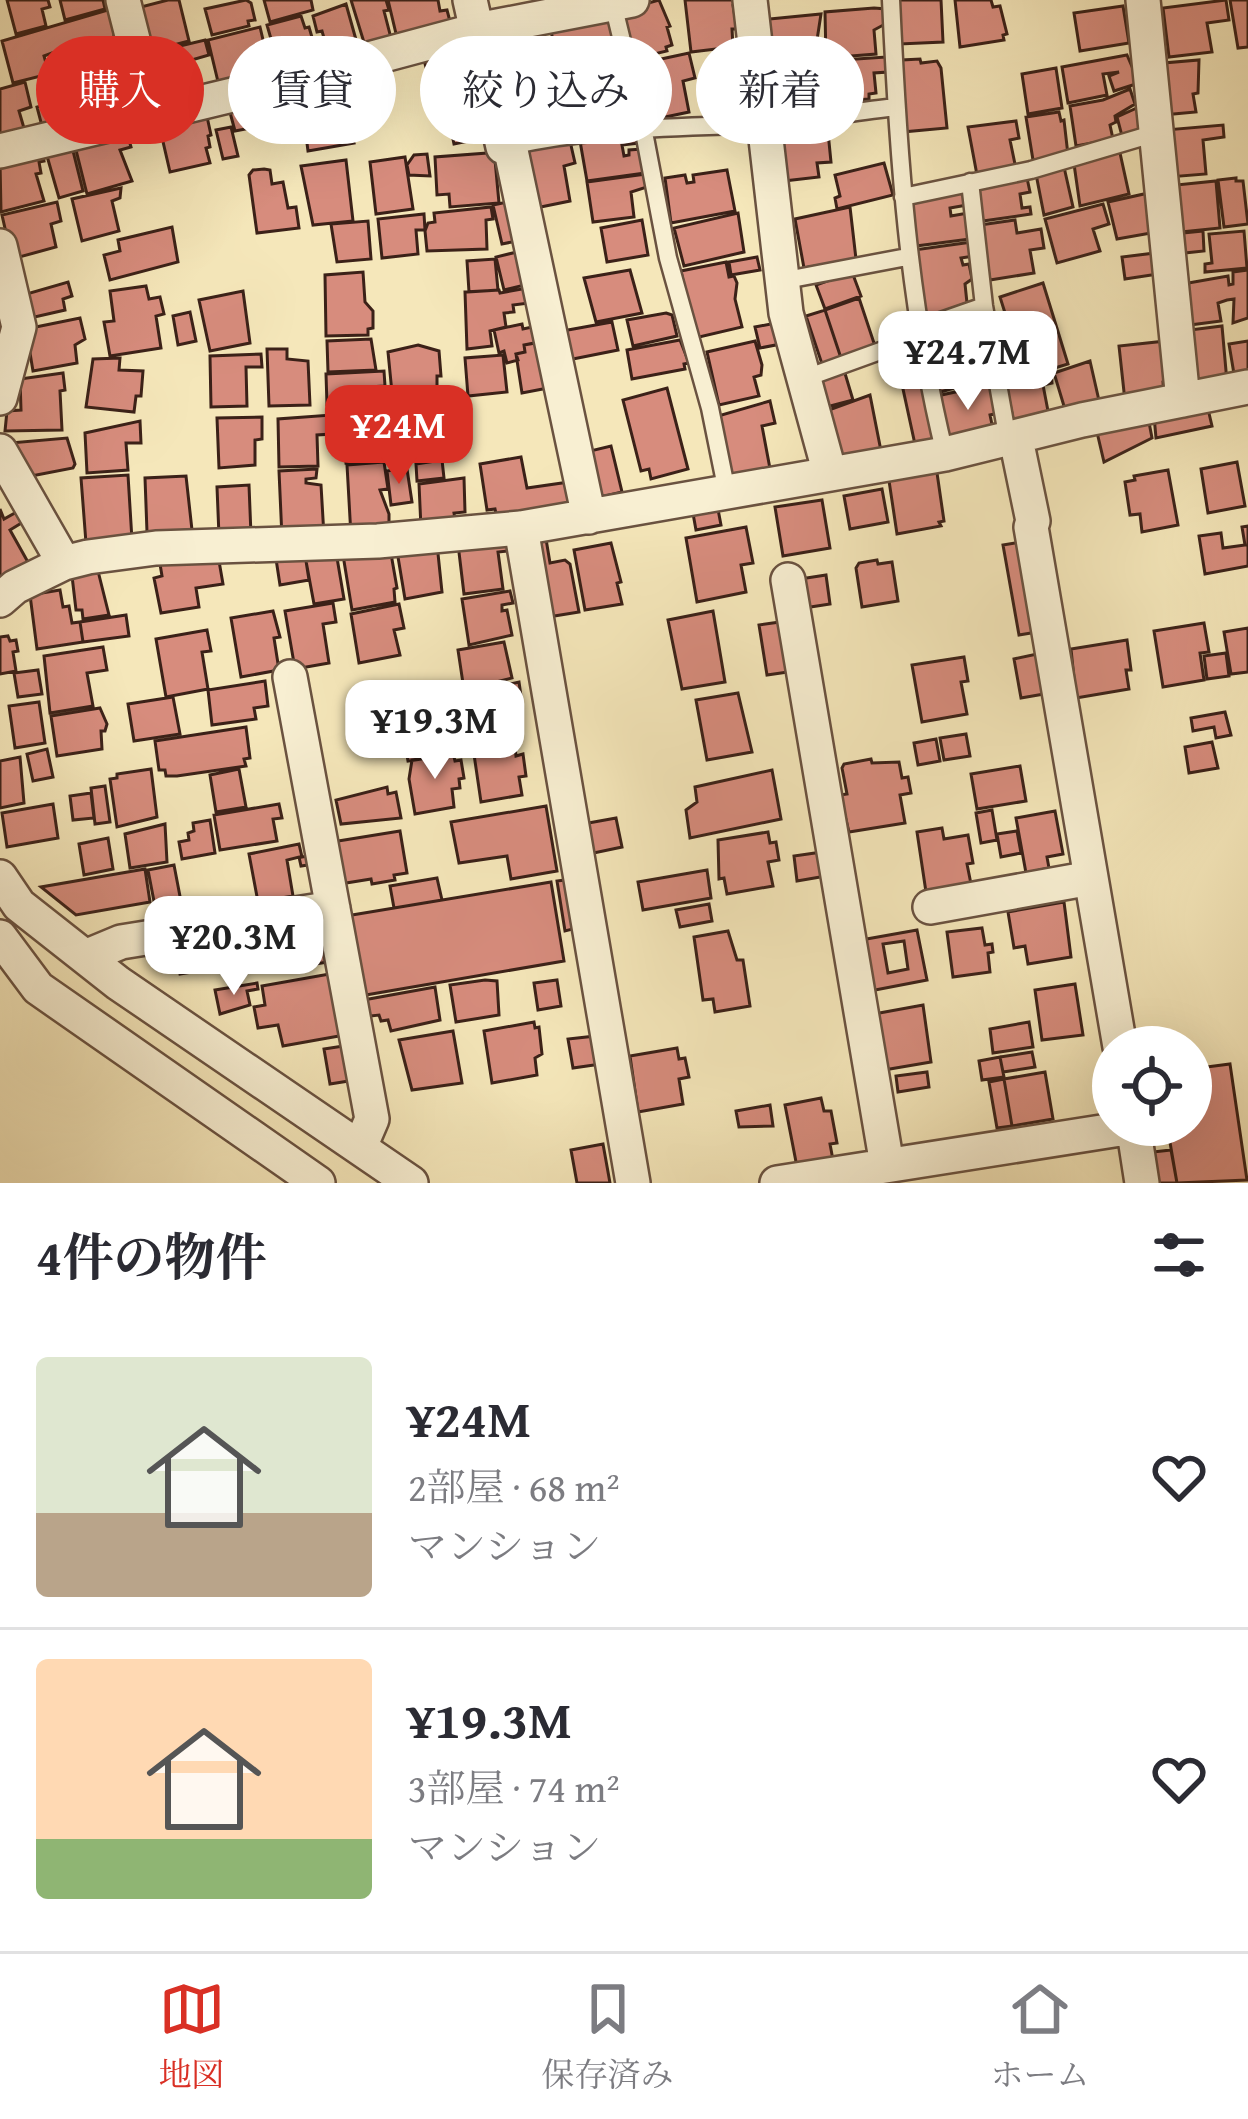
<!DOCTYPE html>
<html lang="ja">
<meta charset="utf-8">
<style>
:root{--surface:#fff;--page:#f7f7f7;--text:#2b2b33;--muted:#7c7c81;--line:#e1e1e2;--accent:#d93025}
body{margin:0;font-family:"Gentium Book Plus","Noto Serif JP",serif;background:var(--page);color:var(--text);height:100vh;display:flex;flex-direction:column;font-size:45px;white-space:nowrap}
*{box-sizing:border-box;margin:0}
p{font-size:39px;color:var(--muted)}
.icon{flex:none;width:66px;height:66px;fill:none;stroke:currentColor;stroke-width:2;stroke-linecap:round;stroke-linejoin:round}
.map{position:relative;height:1183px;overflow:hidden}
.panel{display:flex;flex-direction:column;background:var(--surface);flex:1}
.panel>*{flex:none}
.guide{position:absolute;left:36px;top:36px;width:1176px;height:108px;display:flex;gap:24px}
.fabs{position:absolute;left:1092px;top:1026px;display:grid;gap:24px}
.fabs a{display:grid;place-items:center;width:120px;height:120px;border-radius:50%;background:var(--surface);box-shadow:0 12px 48px #0002;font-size:60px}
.price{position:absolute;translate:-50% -102px;padding:0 27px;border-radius:24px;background:#fff;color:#222;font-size:39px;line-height:78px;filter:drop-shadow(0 3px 6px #0008)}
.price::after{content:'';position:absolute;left:50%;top:72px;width:36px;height:27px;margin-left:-18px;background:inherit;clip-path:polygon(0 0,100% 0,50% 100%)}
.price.on{background:var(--accent);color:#fff}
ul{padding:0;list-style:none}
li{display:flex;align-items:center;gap:36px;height:300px;padding:0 36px}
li+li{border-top:3px solid var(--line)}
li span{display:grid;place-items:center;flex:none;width:336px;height:240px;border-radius:12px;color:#555}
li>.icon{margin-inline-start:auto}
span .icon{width:144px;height:144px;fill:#fffc;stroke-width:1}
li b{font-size:51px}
h2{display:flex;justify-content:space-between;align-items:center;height:144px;padding:0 36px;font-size:51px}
.chip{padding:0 42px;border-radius:54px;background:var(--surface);box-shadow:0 12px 48px #0002;font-size:42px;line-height:108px}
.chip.on{background:var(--accent);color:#fff}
.tab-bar{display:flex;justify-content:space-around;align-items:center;height:168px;border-top:3px solid var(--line);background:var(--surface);font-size:33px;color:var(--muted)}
.tab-bar a{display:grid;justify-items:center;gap:6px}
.tab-bar .on{color:var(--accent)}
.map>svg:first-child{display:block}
.building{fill:#d78c7d;stroke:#3b2118;stroke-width:3;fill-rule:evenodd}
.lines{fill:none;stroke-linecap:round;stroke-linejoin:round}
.service-casing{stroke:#6a5240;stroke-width:21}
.minor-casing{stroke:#6a5240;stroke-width:38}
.service{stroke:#f8efd2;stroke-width:16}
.minor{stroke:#f8efd2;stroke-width:33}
</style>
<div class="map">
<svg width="1248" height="1183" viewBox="0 0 1248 1183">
<rect width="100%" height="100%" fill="#f5e7ba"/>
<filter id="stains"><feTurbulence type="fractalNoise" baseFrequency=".00167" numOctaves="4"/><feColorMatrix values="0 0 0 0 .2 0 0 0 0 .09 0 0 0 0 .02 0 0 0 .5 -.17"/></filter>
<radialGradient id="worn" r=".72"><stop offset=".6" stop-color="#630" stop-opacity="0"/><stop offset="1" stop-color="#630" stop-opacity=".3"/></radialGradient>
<path class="building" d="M7,0H48L50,7L42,9L46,26L16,34Z
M60,0H103L105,9L65,20Z
M168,0H179L189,41L143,53L133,9Z
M246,0L251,3L255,20L248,21L249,26L212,35L205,9Z
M264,0H311L313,10L270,22Z
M351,0H386L389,10L384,11L392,42L366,49Z
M388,0H438L440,11L447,10L452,29L398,42Z
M659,0L670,26L667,27L672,45L666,47L667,51L633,59L620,11Z
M685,0H737L733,5L737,29H732L733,47L691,52Z
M897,0H941L943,42L900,44Z
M955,0H991L993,7L1000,6L1007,34L1003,35L1004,40L960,47Z
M1226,0L1229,20L1207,23L1212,52L1169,57L1163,8Z
M1230,0H1248V47L1238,48Z
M346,4L360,54L322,64L315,41L324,38L322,31L317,32L313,16Z
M1123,6L1129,43L1080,51L1074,13Z
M118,7L114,36L120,57L72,72L70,67L58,70L52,53L44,56L49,74L13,83L2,41Z
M874,8L886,9L887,23L874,30L876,54L826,58L825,12Z
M611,14L618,51L611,53L609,45L604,46L607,65L559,74L550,25Z
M821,14L817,40L804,41L806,58H802L803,65L764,68L760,20Z
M301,16L305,28L309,27L318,58L281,74L267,25Z
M260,27L264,44L257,46L256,58L252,59L257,80L220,90L208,40Z
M542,29V44L530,47L538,82L501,91L489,38Z
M205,40L209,55L188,61L196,94L154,105L142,55Z
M472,43L483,84L434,98L423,56Z
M689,53L695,78L683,81L689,112L651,120L638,64Z
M1127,55L1139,83L1114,91L1109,76L1119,72L1103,74L1107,95L1068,103L1062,67Z
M886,57L888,72L874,73L876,93L869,94V99L829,102L827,61Z
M131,58L136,73L123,77L128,99L115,103L111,88L102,91L109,115L69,127L54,80Z
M920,59L921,63L937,61L941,68L947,128L902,132V60Z
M1199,60L1198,93L1193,94L1196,112L1162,115L1164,63Z
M620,63L630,107L610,112L604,88L597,90L595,80L602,79L599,68Z
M807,67L812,111L768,115L765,71Z
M1056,68L1062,108L1028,114L1022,74Z
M558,80L563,102L554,104L559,129L511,139L502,93Z
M25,82L31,107L19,111L26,135L0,142V89Z
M288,89L299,115L293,116L294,120L235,131L228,105Z
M1130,89L1135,104L1115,116L1116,122L1110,125L1113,139L1076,146L1070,106L1103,100Z
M348,90L350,107L344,108L354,143L308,151L301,97Z
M751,90L753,116L706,118L705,93Z
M59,101L65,124L43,130L37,107Z
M1139,107L1146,129L1122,136L1117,117Z
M483,109L488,137L454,144L448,115Z
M206,112L211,135L208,136L210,147L206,148L210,163L170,172L158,120Z
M1059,112L1061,121L1064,120L1068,155L1033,160L1026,117Z
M1016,121L1019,138L1010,140L1016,169L977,175L968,127Z
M816,125L818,133L828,132L831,162L817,163L819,177L775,182L771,130Z
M1223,125L1224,137L1203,140L1206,174L1169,177L1165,130Z
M231,127L238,156L223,159L216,130Z
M126,129L131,147L120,150L132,181L87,194L74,142Z
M638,134L640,143L622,145L624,156L629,155V150L642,149L645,173L587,181L580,141Z
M570,141L575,163L564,166L570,201L531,209L518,151Z
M71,143L83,191L59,198L45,149Z
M42,151L44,161L39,162L41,173L36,174L44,201L1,212L0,161Z
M501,152L495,160L499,203L450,207L449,194L437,195L435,157Z
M1115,153H1120L1129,194L1080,206L1074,164Z
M427,154L430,176L409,175L407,165L414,155Z
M405,157L413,209L376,214L370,162Z
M346,160L353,221L313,225L301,166Z
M884,163L893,195L837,209L835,198L840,196L835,175Z
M1064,167L1073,207L1044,215L1036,174Z
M264,169L270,170L272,184L283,182L288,208L296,207L299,228L257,233L249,175L253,170Z
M727,170L735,211L671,223L665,178L685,175L687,183L694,182L693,175Z
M646,174L647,187L631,192L634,217L593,222L587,182Z
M1027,178L1030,192L1020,194L1022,208L1030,207L1031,214L983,221L978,187Z
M1236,178V181H1243L1248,224L1224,227L1218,180Z
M1216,181L1220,228L1181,232L1176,185Z
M121,188L120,198L112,201L119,231L82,241L72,199Z
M964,190L967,205L950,208L951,216L968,213L970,239L916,246L909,201Z
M1153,192L1151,233L1117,239L1108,202Z
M512,201L522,240L502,244L493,205Z
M57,202L61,221L51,224L56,247L12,259L2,215Z
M1103,204L1109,224L1093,229L1100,251L1057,263L1045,219Z
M491,207L493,219L486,220L487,249L427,251L425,231L428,223L435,222L434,213Z
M850,207L856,259L804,268L795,219Z
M738,213L744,252L684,266L674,228Z
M424,214L425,230H416L418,254L382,258L378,219Z
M642,220L648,255L607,262L601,228Z
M1015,220L1017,233L1041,229L1044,248L1030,250L1034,273L990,280L980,225Z
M368,221L371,259L337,262L331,224Z
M172,227L178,262L110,280L104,255L120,251L118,240Z
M1203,231L1204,251L1175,254L1173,234Z
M1244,231L1247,268L1205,272V264L1212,263L1209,234Z
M972,242L974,256L961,258L963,265L969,264L972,279L965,284L967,303L922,319L914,250Z
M525,250L533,283L504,290L496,257Z
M1155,253L1158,274L1125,279L1122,257Z
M757,257L760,270L731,275L729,262Z
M495,259L498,290L469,292L467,261Z
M726,262L729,277L734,276L737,283L735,299L742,327L695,338L681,271Z
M630,270L642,313L596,322L584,278Z
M1248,270V318L1233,323L1234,299L1227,300L1218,303L1221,321L1182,326L1177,285L1228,276L1229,285L1233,284V272Z
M363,272L365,302L373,311V328L368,329V335L326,336L325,275Z
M852,272L861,296L825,309L816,285Z
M68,282L72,296L63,299L65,310L26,319L23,295Z
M1043,283L1068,364L1025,377L1000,297Z
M146,286L149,299L160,297L164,314L156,316L161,348L110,356L104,322L114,321L110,291Z
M533,287L537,302L513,305L514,312L504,313L506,327L490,331L492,346L467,349L465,292L499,290L500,293Z
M243,291L250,343L210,351L199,300Z
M859,298L875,346L841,358L825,310Z
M825,310L841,358L822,364L806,316Z
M190,312L196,341L178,345L173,316Z
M666,313L672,315L677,336L633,346L627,320Z
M980,314L985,332L965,338L978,381L937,393L925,331Z
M80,318L85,339L75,345L77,363L33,371L26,329Z
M612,322L618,350L563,361L557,332Z
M781,322L786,343L760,348L755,327Z
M522,324L523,329L537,326L541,342L524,345L525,352L516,354L518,360L507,363L504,351L499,353L494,330Z
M1222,326L1227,382L1188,388L1182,331Z
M371,339L376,370L328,372L327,341Z
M680,340L689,363L684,364L685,369L632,379L627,350Z
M544,341L553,387L522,393L516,354L525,352L524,345Z
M755,341L762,365L761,375L754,377L759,396L719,405L707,352Z
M1166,341L1169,359L1162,360L1167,381L1163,382L1164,397L1125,401L1119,346Z
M1248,341V378L1235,380L1229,344Z
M418,345L439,351L441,376H437V397L408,399V392L392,393L388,352Z
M915,347L936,445L916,449L895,352Z
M267,349H287V359L308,361L310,405L269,406Z
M261,354L262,367H246L247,406L211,407L210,356Z
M503,355L507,392L468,396L465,358Z
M120,358L119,370L143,371L141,396H136L134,412L86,407L93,359Z
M1090,361L1100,405L1067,416L1054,373Z
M844,370L853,400L819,409L810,380Z
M384,371L385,386L369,387L370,402L327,405L326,374Z
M1051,372L1052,383L1043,385L1048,411L1015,428L1006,384L1041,378V374Z
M63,373L65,390L60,391L62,430L5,431L7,411L21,410L20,379Z
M992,384L999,413L990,415L994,434L948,444L937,396Z
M667,388L688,469L651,479L649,469L641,471L623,400Z
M870,395L881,451L841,462L826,411Z
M770,401L775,423L762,426L771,474L732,480L718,416Z
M465,405L461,427L454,428L456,451L414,456L411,432L422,430L420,410Z
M400,409L401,424L383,427V440L389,439L391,458L346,463L342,415Z
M1208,409L1212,426L1156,438L1154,416Z
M331,415L332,434L317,435L318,466L279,467L278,419Z
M262,417V439L255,440V465L219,468L217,418Z
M1148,417L1152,438L1104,462L1096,428Z
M140,421L141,443H126L128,470L87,473L85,433Z
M67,438L75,464L73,468L26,477L10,443Z
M611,446L622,492L601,497L590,451Z
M521,457L527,488L569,482L572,508L497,518L495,509L487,510L480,464Z
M442,460L444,478L417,481L416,464Z
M384,462L388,489L380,490L389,514V532L351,536L347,465Z
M1237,462L1245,506L1208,513L1201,469Z
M936,466L944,521L939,522L941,526L897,534L888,474Z
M317,469L316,478L306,479V483L321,485L324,536L282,538L279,471Z
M400,469H407L412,502L391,505L387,471Z
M1168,470L1178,525L1142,532L1140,514L1130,515L1125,482L1135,480L1134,476Z
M128,475L132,540L86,543L81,478Z
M186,476L192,530L147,532L145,478Z
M464,478L465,512L454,513L456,525L421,528L419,484Z
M249,485L251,535L219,536L217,487Z
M882,489L888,522L850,529L844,496Z
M822,500L830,548L783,556L775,507Z
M717,504L721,525L696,530L692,508Z
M0,509L4,519L22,509L28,519L10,530L29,564L0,580Z
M1248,526V566L1205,574L1199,536L1221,533L1223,548L1245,545L1242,527Z
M746,527L753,563L741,565L746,592L697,602L686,538Z
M545,533L550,563L565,560L570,564L579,612L542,618L528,535Z
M515,537L517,550L498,552L503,589L464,594L458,544Z
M1021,542L1037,632L1019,635L1003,545Z
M611,543L621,582L617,583L622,604L585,610L574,550Z
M437,544L442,592L405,599L397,551Z
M390,548L397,588L394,589L395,602L352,610L343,555Z
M336,552L344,599L314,604L306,561Z
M276,559L311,560L306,561L309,580L280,585Z
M877,560L878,564L892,562L898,601L862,607L856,568L859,563Z
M219,561L223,584L196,588L199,607L161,613L154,578L162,576L160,564Z
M98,571L109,615L83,619L82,610H76L72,576Z
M826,575L830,604L804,608L800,579Z
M60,590L63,607L69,606L72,623L80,622L83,642L37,649L30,595Z
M510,591L513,603L502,605V611L507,610L512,635L469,645L462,599Z
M333,603L336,622L323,624L329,663L295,669L285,611Z
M399,604L404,628L394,630L400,655L359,663L351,614Z
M273,611L280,637L274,638L279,670L241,677L231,618Z
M713,611L725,682L682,689L668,620Z
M126,615L129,636L83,642L80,622Z
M780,622L788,672L767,675L759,625Z
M1204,623L1209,652L1200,653L1204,680L1163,687L1154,631Z
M1248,628V672L1231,674L1224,632Z
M207,630L211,651L202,652L208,689L166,697L156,639Z
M8,636L10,641L16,640L18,651L13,652L16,671L0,674V637Z
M1127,640L1131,670H1126L1129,689L1076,698L1071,649Z
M504,642L512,678L464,690L458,650Z
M103,647L107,670L87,673L93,706L50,713L44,656Z
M1226,653L1229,676L1207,679L1204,656Z
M1037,654L1044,694L1021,698L1014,659Z
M964,657L968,681L961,682L967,714L922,722L912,665Z
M38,670L42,694L18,697L14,673Z
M265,681L268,706L254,708L256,719L212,725L208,690Z
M519,682L521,696L511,699L515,720L472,729L466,694Z
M459,692L464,716L435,721L438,735L399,743L394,705Z
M738,693L752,752L707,760L696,700Z
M173,697L180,734L134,741L128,704Z
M39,702L45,743L15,748L9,706Z
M100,708L107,724L105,731H101L102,749L57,756L51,716Z
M1225,712L1231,735L1216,738L1214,727L1193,731L1191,718Z
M246,727L250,758L244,759L246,766L177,776H166L165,770H159L155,741Z
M513,729L516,756L523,754L526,776L519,777L522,795L481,802L471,734Z
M966,734L970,756L944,760L940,738Z
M450,736L451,750L447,755L408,761L405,744Z
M936,739L940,761L918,765L914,743Z
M1212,742L1218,768L1189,773L1185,747Z
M47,749L53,777L33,781L27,754Z
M453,753L455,761L461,760L464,778L459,779L460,788L452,789L454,807L415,814L409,779L412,760Z
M20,757L24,803L0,808V761Z
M871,759L872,763L899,762L902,778L908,777L911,793L900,795L905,823L849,832L840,795L847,794L842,768L844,764Z
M1020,766L1026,801L977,809L971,774Z
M151,769L157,817L117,827L110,779L117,778V774Z
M239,769L246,807L216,812L210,775Z
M772,770L781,819L690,838L686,810L697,802L695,787Z
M105,786L110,822L95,824L91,788Z
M387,787L388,794L396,792L401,818L341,824L336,800Z
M91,793L94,818L73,820L70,796Z
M53,804L58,838L7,847L2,813Z
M279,804L282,818L273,819L277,841L220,850L214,815Z
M546,806L557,871L511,879L507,856L459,863L451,822Z
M992,810L997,840L981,843L976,813Z
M1055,811L1063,854L1047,857L1049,868L1026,873L1016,818Z
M616,818L622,847L589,854L583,824Z
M210,820L215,853L182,859L179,842L189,840L188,833L194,831L193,823Z
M165,824L167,862L130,868L125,834Z
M942,828L944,839L968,835L973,863L967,864L971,884L926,892L917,832Z
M400,831L407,873L394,875L395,880L372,884L371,879L340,884L332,842Z
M1017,831L1021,853L1001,857L997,834Z
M768,832L770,843L776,842L779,860L768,862L773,886L727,894L724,878L719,879L718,840Z
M108,838L113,869L84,875L79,844Z
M299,844L302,857L313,855L315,864L301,866L299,857L287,860L293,896L258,902L249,854Z
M822,852L826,876L797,881L794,856Z
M174,865L183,912L157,917L148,870Z
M145,869L150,902L76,915L41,887Z
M707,870L711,898L643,910L638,882Z
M437,878L442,900L394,908L390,886Z
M565,880L573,929L565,931L557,881Z
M551,882L564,961L360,996L346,916Z
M1064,902L1071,957L1028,964L1025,946L1014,948L1008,912Z
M709,904L712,921L680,927L676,910Z
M327,922L334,961L272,971L265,933Z
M982,928L985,945L992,944L993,952L988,953L990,972L953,977L947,932Z
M917,930L927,980L870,991L861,940ZM904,941L908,969L888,973L883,944Z
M728,931L737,960H743L750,1006L715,1012L713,999L703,1000L694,937Z
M265,933L270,959L180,974L175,949Z
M335,973L339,1036L283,1046L278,1025L258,1028L254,1007L265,1005L262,986Z
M485,980L497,981L499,1015L456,1022L450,985Z
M557,980L561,1006L538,1010L534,983Z
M257,983L258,989L247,991L250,1005L220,1014L215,990Z
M1075,984L1083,1035L1042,1040L1035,990Z
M435,987L440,1020L391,1031L388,1020L381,1021L379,1015L361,1017L358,1001Z
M923,1005L931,1062L884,1070L874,1014Z
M534,1022L535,1028L539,1027L542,1054L535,1058L537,1075L492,1083L484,1031Z
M1029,1022L1033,1047L993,1053L990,1029Z
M453,1031L462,1083L412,1090L399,1040Z
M596,1036L601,1064L573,1068L568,1039Z
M350,1045L355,1080L330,1084L324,1049Z
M677,1048L679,1059L685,1058L689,1077L679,1079L683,1104L638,1112L630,1056Z
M1032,1052L1035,1067L1003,1072L1000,1057Z
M1000,1057L1004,1077L982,1080L979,1061Z
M1230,1064L1247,1180L1177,1183L1167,1125H1191V1069Z
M927,1072L929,1087L898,1092L896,1076Z
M1045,1072L1053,1119L1012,1126L1004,1079Z
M1004,1079L1012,1126L997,1128L989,1082Z
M821,1098L824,1111H831L837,1143L830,1144L833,1160L797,1167L785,1105Z
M770,1105L773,1126L739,1127L736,1111Z
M603,1144L610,1183H577L571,1150Z
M1171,1150L1177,1183H1159L1153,1152Z"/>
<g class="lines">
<g class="service-casing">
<path id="service" d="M891,0C898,154 908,304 945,454
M613,4L643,127L668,258L710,408L727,492
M510,146C592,127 674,128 758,124C804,121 850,112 896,107
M970,182L984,306L1008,440
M903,197L1031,170L1156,133
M781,281L907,257
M918,329L984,306
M803,379L919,337"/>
</g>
<g class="minor-casing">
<path id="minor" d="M123,0L152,114
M470,0L503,147L510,146L589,517
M750,0L786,313L830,474
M1143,0L1183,400
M0,151L253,90L477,30L632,0
M0,246L19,327L0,398
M1016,439L1033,521L1031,527L1120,1047
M0,451L64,563
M521,528L633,1183
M788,580L887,1165
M0,600L15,587L64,563L88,557L156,548L378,541L521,528L945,454L1082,420L1248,387
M290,677L372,1119L360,1147
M0,877L19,905L118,983L411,1183
M930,907L1091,878
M0,937L38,988L318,1183
M85,957L121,942L333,908
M1133,1125L1142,1183
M777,1183L1133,1127"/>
</g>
<use href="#service" class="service"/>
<use href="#minor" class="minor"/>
</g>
<rect width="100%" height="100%" filter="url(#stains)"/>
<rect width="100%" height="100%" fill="url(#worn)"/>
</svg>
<div class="fabs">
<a><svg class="icon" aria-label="locate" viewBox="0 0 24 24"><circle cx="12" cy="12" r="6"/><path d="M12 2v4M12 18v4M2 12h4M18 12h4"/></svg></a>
</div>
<b class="price" style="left:968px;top:413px">¥24.7M</b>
<b class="price on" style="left:399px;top:487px">¥24M</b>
<b class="price" style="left:435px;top:782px">¥19.3M</b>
<b class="price" style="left:234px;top:998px">¥20.3M</b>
<div class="guide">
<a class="chip on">購入</a>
<a class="chip">賃貸</a>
<a class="chip">絞り込み</a>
<a class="chip">新着</a>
</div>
</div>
<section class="panel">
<h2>4件の物件<svg class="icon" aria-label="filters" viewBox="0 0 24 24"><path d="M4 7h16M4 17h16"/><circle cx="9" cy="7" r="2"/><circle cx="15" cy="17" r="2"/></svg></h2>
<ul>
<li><span style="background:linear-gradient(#dfe7d0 65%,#b9a48a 0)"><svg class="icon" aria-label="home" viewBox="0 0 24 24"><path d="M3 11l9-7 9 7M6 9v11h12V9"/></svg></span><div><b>¥24M</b><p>2部屋 · 68 m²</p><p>マンション</p></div><svg class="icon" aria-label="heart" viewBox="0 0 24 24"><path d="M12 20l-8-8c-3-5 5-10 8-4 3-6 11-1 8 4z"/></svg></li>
<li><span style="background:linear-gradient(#ffd9b3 75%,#8fb573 0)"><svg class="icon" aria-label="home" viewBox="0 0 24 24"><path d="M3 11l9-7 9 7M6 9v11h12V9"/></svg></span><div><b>¥19.3M</b><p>3部屋 · 74 m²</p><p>マンション</p></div><svg class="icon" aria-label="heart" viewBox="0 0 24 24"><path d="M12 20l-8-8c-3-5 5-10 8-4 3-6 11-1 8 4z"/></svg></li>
</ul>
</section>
<nav class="tab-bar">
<a class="on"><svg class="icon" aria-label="map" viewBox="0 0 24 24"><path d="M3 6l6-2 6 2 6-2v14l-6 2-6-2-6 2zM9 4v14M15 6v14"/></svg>地図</a>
<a><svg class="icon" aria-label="saved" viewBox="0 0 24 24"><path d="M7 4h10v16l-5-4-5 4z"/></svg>保存済み</a>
<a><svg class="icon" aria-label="home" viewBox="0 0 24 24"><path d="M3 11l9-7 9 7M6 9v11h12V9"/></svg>ホーム</a>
</nav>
